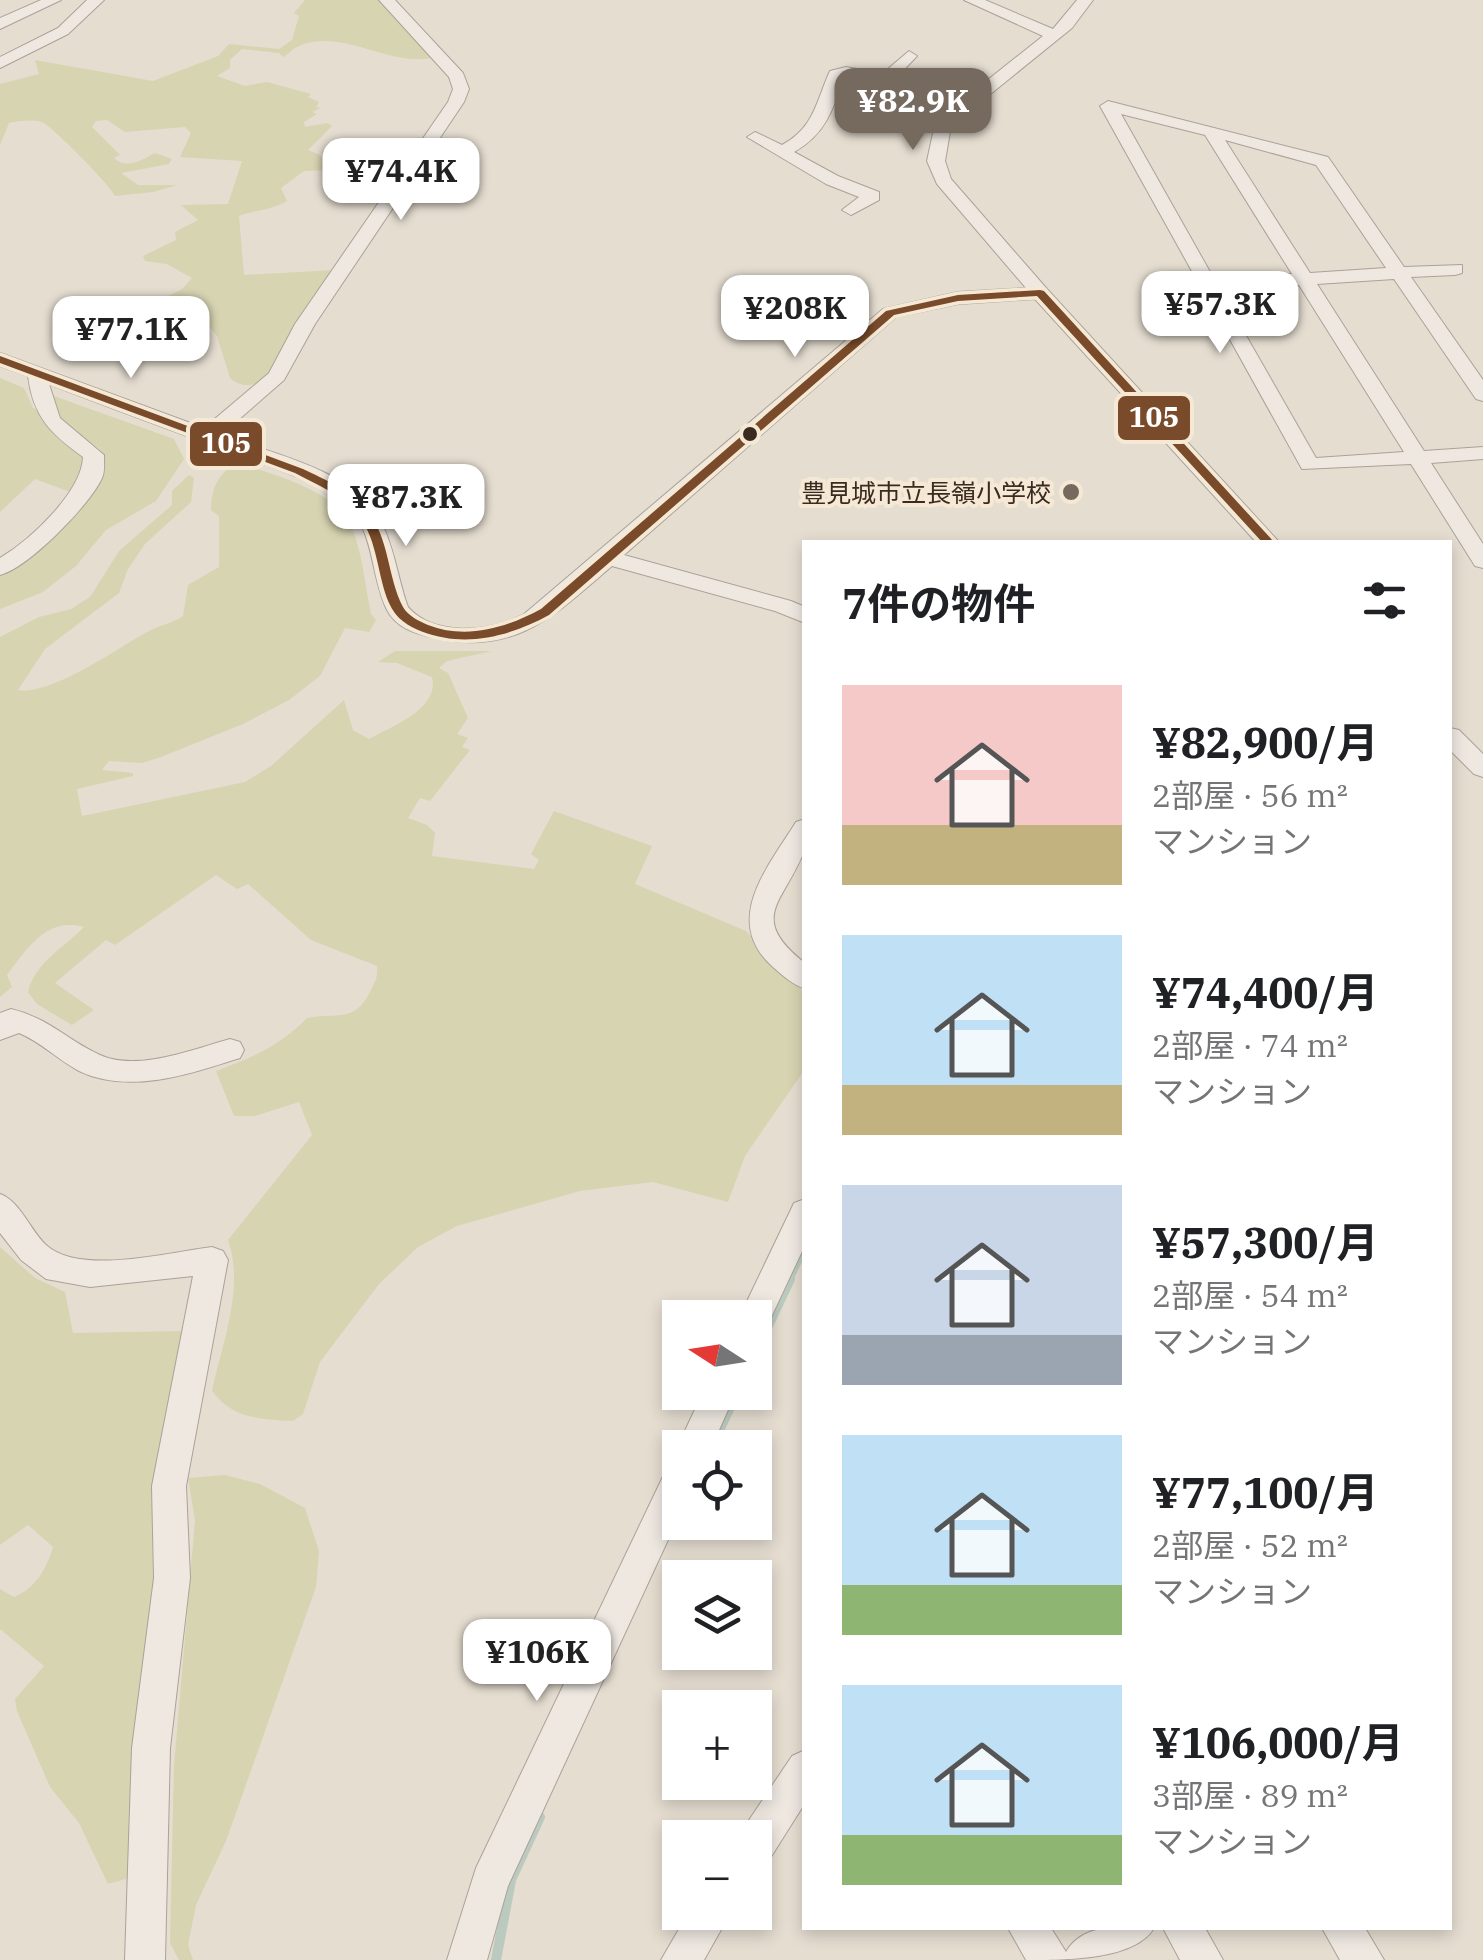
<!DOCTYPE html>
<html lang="ja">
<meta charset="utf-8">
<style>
:root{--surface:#fff;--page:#f2f2f2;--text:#202124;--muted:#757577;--accent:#76695e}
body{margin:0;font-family:"IBM Plex Serif","Noto Sans JP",serif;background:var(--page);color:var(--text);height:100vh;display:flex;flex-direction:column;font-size:38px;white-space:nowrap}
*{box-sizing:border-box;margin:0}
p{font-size:32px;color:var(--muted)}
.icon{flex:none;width:55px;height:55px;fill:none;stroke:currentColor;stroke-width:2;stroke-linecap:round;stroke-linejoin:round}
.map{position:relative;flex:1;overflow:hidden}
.panel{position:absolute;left:802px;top:540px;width:650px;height:1390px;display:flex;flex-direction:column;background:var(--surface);border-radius:0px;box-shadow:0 5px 15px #0003}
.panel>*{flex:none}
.needle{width:65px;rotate:282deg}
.tools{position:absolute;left:662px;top:1300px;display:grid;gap:20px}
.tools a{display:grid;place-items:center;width:110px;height:110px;border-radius:0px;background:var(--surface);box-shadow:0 5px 15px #0003;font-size:50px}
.price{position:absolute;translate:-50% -85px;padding:0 22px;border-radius:20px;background:#fff;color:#222;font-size:32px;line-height:65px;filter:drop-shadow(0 2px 5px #0008)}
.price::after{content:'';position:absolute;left:50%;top:60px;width:30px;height:22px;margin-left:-15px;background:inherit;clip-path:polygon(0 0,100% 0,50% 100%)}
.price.selected{background:var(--accent);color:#fff}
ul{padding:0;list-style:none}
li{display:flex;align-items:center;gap:30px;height:250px;padding:0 40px}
li span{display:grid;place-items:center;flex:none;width:280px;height:200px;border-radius:0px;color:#555}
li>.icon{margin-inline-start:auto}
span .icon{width:120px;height:120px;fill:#fffc;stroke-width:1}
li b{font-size:42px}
h2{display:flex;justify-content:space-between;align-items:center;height:120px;padding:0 40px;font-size:42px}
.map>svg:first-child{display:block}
.green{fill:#d7d4b2}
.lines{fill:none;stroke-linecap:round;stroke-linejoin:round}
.stream-far1{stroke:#bacabe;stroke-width:8}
.stream{stroke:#bacabe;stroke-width:10}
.minor-casing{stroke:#aaa298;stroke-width:2}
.minor{fill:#eee8e1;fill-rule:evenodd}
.bus-1-casing{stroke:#f5e9d6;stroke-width:7}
.bus-1{fill:#7a4b2a;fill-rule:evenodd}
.bus-dot{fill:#3a2a20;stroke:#f5e9d6;stroke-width:4}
.poi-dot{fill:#76695e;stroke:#f5e9d6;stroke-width:4}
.labels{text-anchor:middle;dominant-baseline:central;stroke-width:8;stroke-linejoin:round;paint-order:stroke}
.far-poi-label{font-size:25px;fill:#3a2a20;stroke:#f5e9d6;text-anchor:end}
.line-badge{stroke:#f5e9d6;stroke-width:4}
.badge-label{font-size:28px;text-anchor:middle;font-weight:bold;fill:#fff}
</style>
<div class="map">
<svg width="1483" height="1960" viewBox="0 0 1483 1960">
<rect width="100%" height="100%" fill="#e5ddd0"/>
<path class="green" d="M305,0H380L431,58C388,67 338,25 295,48C291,50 288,55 283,57L279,53L242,49L230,60V68L217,76L245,86L267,82L311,94L308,97L319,102L316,107L321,108L312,112L317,114L304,122L305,127L327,123L332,126L308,150L320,155L330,170L304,171L281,188L287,201C271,210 256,210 239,216L244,275L336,270L272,373C258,384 246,391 230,378L217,336L206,323L155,318L149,308L153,304L182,289L192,278L167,264L145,261L143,256L176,240L175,232L198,220L181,205L228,204L242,161L180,157L191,133L185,127L125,132L107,120L96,121L92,127L120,155L114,158C126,170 142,160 155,153L172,159L169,164L121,173L138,185H177L153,192L115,196C113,188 51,125 42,122C33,119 18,121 9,123L0,145V84L39,74L35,60L153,81L218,56L229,44L279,49L292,40L299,16L294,13Z
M0,378L24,388L33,408L54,413L51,395L174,439L184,459L156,501L106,530L76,566L43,592L0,609V576C20,567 113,482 104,456C99,443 77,436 65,430L85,458L73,493L35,479L0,512Z
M238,462C274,476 336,489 352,528C363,555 365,586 371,614L376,620L369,632L345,628L320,676L289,700L243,724L161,757L142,763L109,761L102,770L133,773V776L77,789L82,816L245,782L271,766L344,700L353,730L369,739C392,726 440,709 432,677L397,663L378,662L395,651H492L447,661L439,668L448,673L468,718L457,734L468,738L462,747L470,750L430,801L420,798L408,818L427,825L435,833L432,856L534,869L539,860L531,854L554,811L652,846L635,884L746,931L805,994V1069L745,1156L728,1202L653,1182L580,1191L457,1226L418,1247L379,1284L320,1362L303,1414L293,1421C260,1419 233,1419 212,1391C222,1344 245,1287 228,1240L312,1135L299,1102L255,1116H234L216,1071C251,1058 280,1046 307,1018C339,1012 354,1024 371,990C376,980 378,976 377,966L311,940L248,884L237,889L216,875L115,945L106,940L55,983L94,1010L72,1025L37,1004L28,992C35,962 65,947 84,927C46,917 28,948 7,975L12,987L0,997V637L39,617L71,609L90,597L119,551L172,505V491L189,475L194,478L191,502L145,544L128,569L119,593L45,649L18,690C51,696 118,648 147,632C159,625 171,624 183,616L188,585L219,567V516L211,510C211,488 219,472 238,462Z
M0,1247L35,1278L65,1292L73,1333L186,1331L152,1485L153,1588L129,1878L108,1884L79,1823L50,1787L17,1711L15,1699L44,1666L0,1629V1589L14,1597C35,1589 47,1568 53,1547L28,1525L0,1545Z
M225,1475L260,1484L305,1508L319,1551L316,1587L226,1841L196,1905L188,1945L193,1960H179L170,1943L174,1766L195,1520L188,1478Z"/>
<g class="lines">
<path class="stream-far1" d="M788,1282L805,1246"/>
<path class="stream" d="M755,1353L790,1279
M713,1443L737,1392
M496,1960L511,1880L540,1817"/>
<g class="minor-casing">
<path id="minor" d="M41,0H61L0,29V18Z
M87,0H104L68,34L0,68V57L58,28Z
M379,0H395L463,73L469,89L464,102L315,324L284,380L221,435C273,454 356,470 382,524C395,550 398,580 408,607C435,638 490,631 523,615L883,309L958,292L1026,288L937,184L927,161L935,124L965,98L843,77C834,109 825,135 794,152L838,176L879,192V200L851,215L842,210L859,197L826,184L747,137L755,132L782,145C815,127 816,101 830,71L846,67L882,74L909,51L917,56L898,76L975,90L1043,36L964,0H985L1053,29L1077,0H1093L1072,28L951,126L945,161L951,179L1047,289L1279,542H1256L1035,299L958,304L896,317L624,555L791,601L805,607V623L775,611L612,566C554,616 513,658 431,637C413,633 396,627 387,610C369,574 376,525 340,500C307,477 265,465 228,451C168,429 108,407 49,384L60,418L104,455C104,462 105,472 102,478C90,505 28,568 0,575V558C30,540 82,492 83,457C51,434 33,417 28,376L0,366V353L204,428L269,373L295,324L448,102L453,89L449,77Z
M1108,101L1328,157L1404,267L1462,265V273L1455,275L1411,277L1483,380V401L1476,399L1394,279L1317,284L1424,451L1483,447V459L1431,463L1483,544V568L1475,566L1411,464L1302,469L1100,106ZM1121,114L1205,135L1292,274L1214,279ZM1225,140L1316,165L1386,268L1310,273ZM1299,285L1404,452L1316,458L1220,290Z
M1450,728L1459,730L1483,754V777L1474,774L1450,750Z
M805,819C805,829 807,842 804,851C785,902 746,917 805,963V989C792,984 783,976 773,967C721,921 768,867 796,822Z
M11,1009C49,1018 67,1040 100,1055C137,1072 194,1049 230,1039L240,1042L244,1050L240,1058C190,1074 129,1095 79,1071C58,1060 41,1042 19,1033L0,1040V1013Z
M0,1194C20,1201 30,1230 46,1245C80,1276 169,1252 212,1247L223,1251L228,1260L186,1486L190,1578L170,1748L165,1960H125L132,1748L154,1578L152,1486L193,1276L90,1287L46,1279L21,1260L0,1233Z
M805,1199V1245L766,1328L755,1332V1318H739L794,1203Z
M703,1392H736L711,1448H680V1454L677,1448Z
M680,1461V1514L508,1886L487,1960H447L476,1868L668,1466Z
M805,1750V1803L769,1860L755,1865V1838H739L741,1832L792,1756Z
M689,1912H731L704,1960H661Z
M1008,1928H1051L1066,1952C1083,1922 1124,1926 1154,1928C1135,1960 1067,1960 1026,1960Z
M1163,1928H1205L1223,1960H1180Z
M1322,1928H1365L1384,1960H1340Z"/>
</g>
<use href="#minor" class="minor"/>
<g class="bus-1-casing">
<path id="bus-1" d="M1040,290L1044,291L1274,542H1262L1037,296L958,301L894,315L549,615C511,636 466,648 423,632C408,626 396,619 389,603C377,575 378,541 359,516C344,495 317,485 295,473L0,363V356L303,469C326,480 352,491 368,512C390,540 387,576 403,607C408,616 419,621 428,625C466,640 506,628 541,609L886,311L958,295Z"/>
</g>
<use href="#bus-1" class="bus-1"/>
</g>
<circle class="bus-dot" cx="750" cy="434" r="9"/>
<circle class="poi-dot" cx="1071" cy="492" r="10"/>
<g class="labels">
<g class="far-poi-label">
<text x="1051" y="492">豊見城市立長嶺小学校</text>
</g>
</g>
<g class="line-badge">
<rect x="1116" y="394" width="76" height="48" rx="10" fill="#7a4b2a"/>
<rect x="188" y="420" width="76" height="48" rx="10" fill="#7a4b2a"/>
</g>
<g class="badge-label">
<text x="1154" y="427">105</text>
<text x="226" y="453">105</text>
</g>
</svg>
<div class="tools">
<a><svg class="needle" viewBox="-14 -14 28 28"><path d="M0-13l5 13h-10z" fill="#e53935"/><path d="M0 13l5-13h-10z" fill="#757577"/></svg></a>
<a><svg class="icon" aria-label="locate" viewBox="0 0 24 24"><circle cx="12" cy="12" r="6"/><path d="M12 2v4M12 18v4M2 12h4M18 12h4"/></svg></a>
<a><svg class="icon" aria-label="layers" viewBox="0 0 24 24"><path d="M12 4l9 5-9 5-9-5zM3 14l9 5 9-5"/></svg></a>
<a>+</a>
<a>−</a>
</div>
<b class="price selected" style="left:913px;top:153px">¥82.9K</b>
<b class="price" style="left:401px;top:223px">¥74.4K</b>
<b class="price" style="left:1220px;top:356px">¥57.3K</b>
<b class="price" style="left:795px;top:360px">¥208K</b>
<b class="price" style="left:131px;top:381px">¥77.1K</b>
<b class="price" style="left:406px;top:549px">¥87.3K</b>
<b class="price" style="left:537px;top:1704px">¥106K</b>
<section class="panel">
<h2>7件の物件<svg class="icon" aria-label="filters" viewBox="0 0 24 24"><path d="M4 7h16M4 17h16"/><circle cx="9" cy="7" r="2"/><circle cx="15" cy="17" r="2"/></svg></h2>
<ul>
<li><span style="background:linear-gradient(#f6c9c9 70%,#c2b280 0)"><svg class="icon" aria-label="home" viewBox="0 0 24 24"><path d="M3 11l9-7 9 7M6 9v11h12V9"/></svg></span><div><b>¥82,900/月</b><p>2部屋 · 56 m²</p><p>マンション</p></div></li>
<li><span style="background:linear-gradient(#bfe0f5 75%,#c2b280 0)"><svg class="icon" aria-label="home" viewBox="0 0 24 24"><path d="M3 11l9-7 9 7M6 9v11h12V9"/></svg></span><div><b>¥74,400/月</b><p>2部屋 · 74 m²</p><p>マンション</p></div></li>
<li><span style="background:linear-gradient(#c9d6e8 75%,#9aa5b1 0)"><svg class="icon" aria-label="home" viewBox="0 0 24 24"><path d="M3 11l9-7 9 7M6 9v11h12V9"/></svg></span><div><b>¥57,300/月</b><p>2部屋 · 54 m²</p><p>マンション</p></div></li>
<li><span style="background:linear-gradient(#bfe0f5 75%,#8fb573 0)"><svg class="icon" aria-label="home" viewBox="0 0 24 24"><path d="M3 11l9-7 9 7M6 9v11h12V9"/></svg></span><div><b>¥77,100/月</b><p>2部屋 · 52 m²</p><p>マンション</p></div></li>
<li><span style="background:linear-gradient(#bfe0f5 75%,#8fb573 0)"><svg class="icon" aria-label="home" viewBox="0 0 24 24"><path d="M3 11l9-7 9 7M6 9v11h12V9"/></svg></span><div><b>¥106,000/月</b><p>3部屋 · 89 m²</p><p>マンション</p></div></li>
</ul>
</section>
</div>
